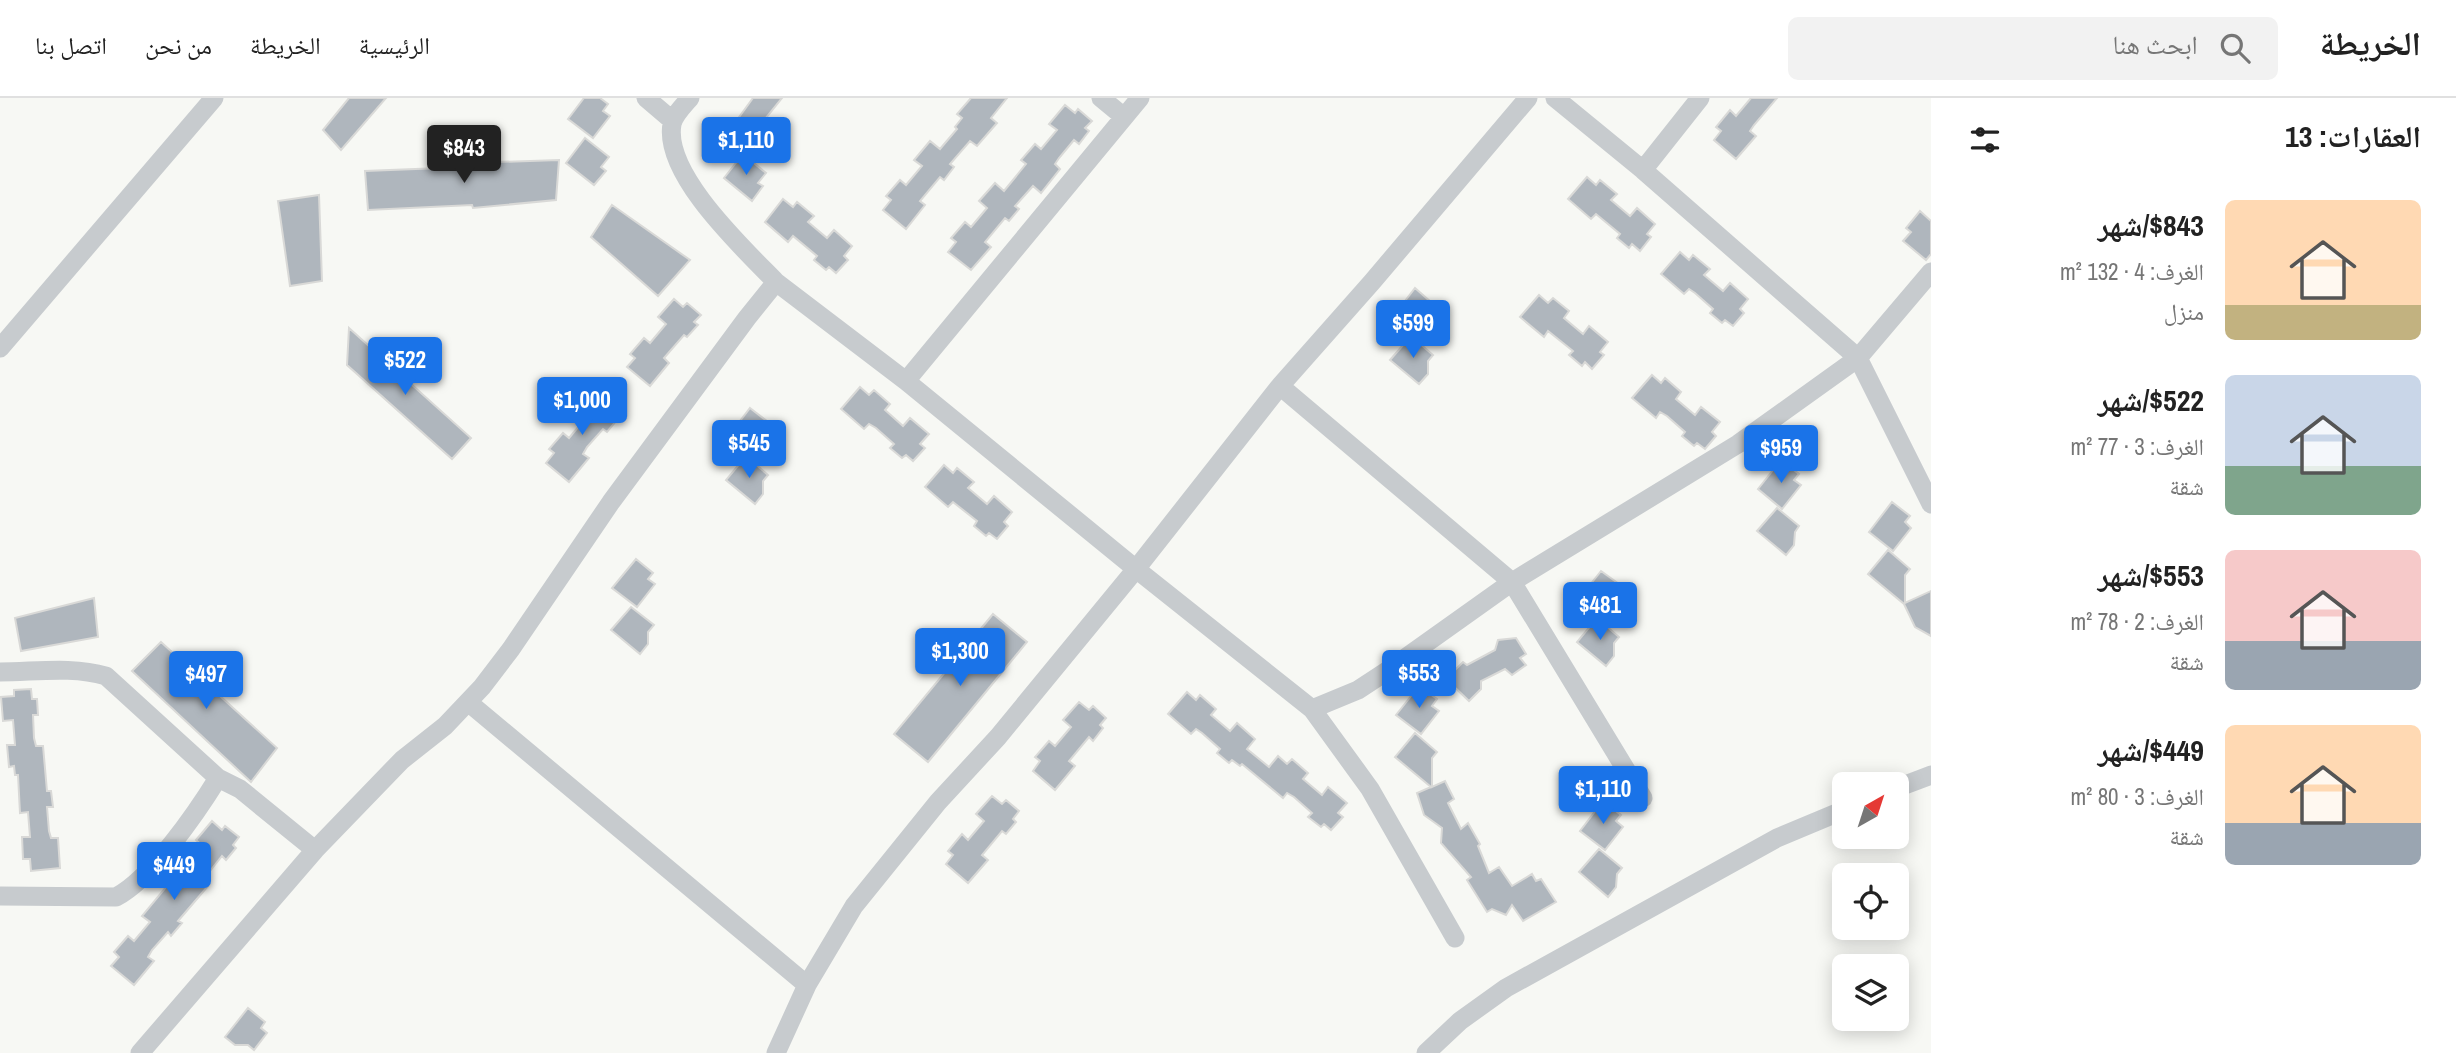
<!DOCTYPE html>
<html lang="ar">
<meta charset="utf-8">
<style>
:root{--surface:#fff;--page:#f2f2f2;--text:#222;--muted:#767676;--line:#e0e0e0;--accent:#1a73e8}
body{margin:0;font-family:"Archivo Narrow","Noto Naskh Arabic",sans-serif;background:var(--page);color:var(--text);direction:rtl;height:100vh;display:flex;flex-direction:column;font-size:26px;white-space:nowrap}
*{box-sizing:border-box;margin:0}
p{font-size:23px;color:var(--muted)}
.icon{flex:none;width:38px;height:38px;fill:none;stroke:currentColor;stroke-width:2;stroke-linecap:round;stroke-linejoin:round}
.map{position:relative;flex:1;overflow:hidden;direction:ltr}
.drawer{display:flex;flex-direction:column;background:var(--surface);width:525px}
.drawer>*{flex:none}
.needle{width:46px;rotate:39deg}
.fabs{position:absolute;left:1832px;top:674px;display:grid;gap:14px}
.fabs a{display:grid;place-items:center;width:77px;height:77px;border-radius:10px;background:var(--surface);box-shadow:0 4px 18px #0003;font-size:35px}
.price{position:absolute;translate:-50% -60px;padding:0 16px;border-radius:7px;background:var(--accent);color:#fff;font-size:23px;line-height:46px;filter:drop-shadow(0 2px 4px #0008)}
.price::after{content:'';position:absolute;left:50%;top:42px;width:21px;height:16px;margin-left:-10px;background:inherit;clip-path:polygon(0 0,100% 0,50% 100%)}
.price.on{background:#222;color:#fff}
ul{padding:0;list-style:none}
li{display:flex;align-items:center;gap:21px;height:175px;padding:0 35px}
li span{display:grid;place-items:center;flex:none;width:196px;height:140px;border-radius:10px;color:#555}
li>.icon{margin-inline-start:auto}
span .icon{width:84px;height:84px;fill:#fffc;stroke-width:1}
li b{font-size:30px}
h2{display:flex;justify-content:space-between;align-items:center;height:84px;padding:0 35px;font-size:30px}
header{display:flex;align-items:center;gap:42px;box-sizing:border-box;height:98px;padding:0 35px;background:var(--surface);border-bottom:2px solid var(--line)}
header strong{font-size:33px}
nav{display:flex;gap:38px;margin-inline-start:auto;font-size:24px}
.search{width:490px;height:63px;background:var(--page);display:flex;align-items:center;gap:18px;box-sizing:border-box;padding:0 24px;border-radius:10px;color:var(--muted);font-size:26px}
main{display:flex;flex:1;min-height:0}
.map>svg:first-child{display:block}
.building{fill:#afb6bd;stroke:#d9d9d7;stroke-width:2}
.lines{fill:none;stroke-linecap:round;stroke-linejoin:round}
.minor{stroke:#c7cbce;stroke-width:19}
</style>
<header>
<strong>الخريطة</strong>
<div class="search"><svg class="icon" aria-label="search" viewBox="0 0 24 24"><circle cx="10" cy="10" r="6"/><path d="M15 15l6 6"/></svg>ابحث هنا</div>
<nav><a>الرئيسية</a><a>الخريطة</a><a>من نحن</a><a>اتصل بنا</a></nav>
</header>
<main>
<section class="drawer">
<h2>العقارات: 13<svg class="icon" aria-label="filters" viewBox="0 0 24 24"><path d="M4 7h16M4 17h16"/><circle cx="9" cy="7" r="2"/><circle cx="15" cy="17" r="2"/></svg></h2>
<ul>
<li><span style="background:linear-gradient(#ffd9b3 75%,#c2b280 0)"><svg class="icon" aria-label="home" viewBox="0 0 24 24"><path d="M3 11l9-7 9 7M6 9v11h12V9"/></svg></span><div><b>$843/شهر</b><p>الغرف: 4 · 132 m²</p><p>منزل</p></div></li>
<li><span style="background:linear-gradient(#c9d6e8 65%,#7fa58c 0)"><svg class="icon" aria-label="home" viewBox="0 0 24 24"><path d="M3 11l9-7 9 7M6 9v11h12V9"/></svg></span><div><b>$522/شهر</b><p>الغرف: 3 · 77 m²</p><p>شقة</p></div></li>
<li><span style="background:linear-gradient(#f6c9c9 65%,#9aa5b1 0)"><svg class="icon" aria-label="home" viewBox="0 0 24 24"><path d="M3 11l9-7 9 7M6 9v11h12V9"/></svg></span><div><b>$553/شهر</b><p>الغرف: 2 · 78 m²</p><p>شقة</p></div></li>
<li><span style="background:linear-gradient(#ffd9b3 70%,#9aa5b1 0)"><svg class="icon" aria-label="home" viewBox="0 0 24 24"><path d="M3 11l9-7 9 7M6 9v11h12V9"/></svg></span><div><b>$449/شهر</b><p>الغرف: 3 · 80 m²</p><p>شقة</p></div></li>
</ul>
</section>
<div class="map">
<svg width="1931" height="955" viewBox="0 0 1931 955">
<rect width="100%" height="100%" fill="#f7f8f4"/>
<path class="building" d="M349,0H386L341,52L323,32Z
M584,0H600L608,6L603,13L610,18L593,40L568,21Z
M753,0H782L765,21L761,28L767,33L751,55L726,37Z
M971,0H1007L991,20L997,25L977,48L970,43L950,66L954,69L944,82L940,79L920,103L925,107L906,131L883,112L891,102L886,98L900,82L906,87L922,68L914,62L930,43L940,51L957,31L955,29L962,20L957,16Z
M1751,0H1777L1754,27L1750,33L1756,38L1736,61L1714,42L1721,33L1716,29L1730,12L1736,18Z
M1065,7L1075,15L1078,11L1092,23L1085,30L1089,33L1079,46L1074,42L1059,60L1055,66L1060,71L1041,95L1033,88L1015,108L1019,111L1009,123L1005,120L985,144L991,149L971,172L948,154L956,144L951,140L965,124L971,129L987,110L979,103L995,85L1004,93L1026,66L1021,62L1035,46L1041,51L1057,32L1049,26Z
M585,40L609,59L601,69L606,73L594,87L566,65Z
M743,56L766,75L758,85L763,88L752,103L724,80Z
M559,62L556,102L473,110L472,107L368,112L365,73L466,69L465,65Z
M1587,79L1596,87L1600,82L1617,96L1611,102L1630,118L1637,110L1655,126L1647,136L1651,139L1640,153L1632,146L1629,150L1617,140L1620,136L1596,116L1591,121L1568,101Z
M319,97L322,183L290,188L278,103Z
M783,101L793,109L797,104L814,118L808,124L827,140L834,132L852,148L844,158L848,162L836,175L829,169L826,172L814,162L817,158L793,138L788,144L765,124Z
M612,107L690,162L658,198L591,139Z
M1920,113L1931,123V156L1926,162L1903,143L1911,134L1906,130Z
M1680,154L1689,162L1693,157L1710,171L1704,177L1723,193L1730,185L1748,201L1740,211L1744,215L1733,228L1725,222L1722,225L1710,215L1713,211L1695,195L1689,191L1684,196L1661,176Z
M1415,190L1432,205L1428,211L1434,216L1416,239L1392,220Z
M1539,197L1548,205L1553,200L1569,213L1564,220L1583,236L1589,228L1608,244L1600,254L1604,257L1592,271L1585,264L1582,268L1569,257L1573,253L1548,233L1544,239L1520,219Z
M674,201L683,209L687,205L701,217L694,224L698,227L687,239L684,237L664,260L669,265L650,288L627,269L635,260L630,256L644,240L650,245L666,226L658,219Z
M349,230L471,340L452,361L347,267Z
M1411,238L1433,257L1428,263V276L1419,286L1390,262Z
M1652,277L1661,285L1665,280L1681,294L1676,301L1695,317L1701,309L1720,324L1712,334L1716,338L1705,351L1697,345L1694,348L1682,338L1685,334L1667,318L1660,314L1656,320L1632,300Z
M860,289L869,297L874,292L890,306L885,312L903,328L910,320L929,336L920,346L925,350L913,363L906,357L902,360L890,350L894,346L876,330L869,326L864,331L841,311Z
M593,296L603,304L606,300L620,312L613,319L617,322L607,334L603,331L587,349L583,356L589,360L569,384L546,365L554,355L549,351L563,335L569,340L585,321L577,315Z
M750,310L768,324L763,330L769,336L751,359L727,340Z
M746,358L768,377L763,383V396L755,406L726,382Z
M1781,362L1799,376L1794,382L1801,387L1782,411L1758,391Z
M944,367L953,375L957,370L974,384L968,390L987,406L994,398L1012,414L1004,424L1008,428L997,441L989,435L986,438L974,428L977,423L953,404L948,409L925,389Z
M1892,404L1910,418L1905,424L1911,430L1893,453L1869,434Z
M1777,410L1799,428L1795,434L1794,447L1786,457L1757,433Z
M1888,452L1910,471L1905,477V505L1931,493V538L1915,529L1904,506L1868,476Z
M636,461L653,475L648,481L655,486L637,509L612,490Z
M1601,473L1619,486L1614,493L1620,498L1602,521L1578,502Z
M94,500L98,539L21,553L15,520Z
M631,509L654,527L648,534V546L640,556L611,532Z
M993,516L1027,544L928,664L894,636Z
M1597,520L1619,539L1614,545V558L1606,568L1577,544Z
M1516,540L1526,556L1520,560L1526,567L1512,577L1505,571L1481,583V591L1469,603L1446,581L1463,564L1467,567L1495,552L1498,542Z
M161,544L277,650L251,684L132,573Z
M1419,588L1437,601L1432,608L1439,613L1421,636L1396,617Z
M31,591L32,601H37L38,617H33L34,640L36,648H43L47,693H51L53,709H47L49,733L51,740H58L60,770L31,773L30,761H23L22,739H30L28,714L20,715L18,677H15L14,668L9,669L7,647H15L13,622L3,623L1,599L14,598V592Z
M1187,594L1196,602L1200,597L1216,611L1211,617L1230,633L1237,625L1255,641L1247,651L1269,669L1278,658L1287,666L1292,661L1308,675L1303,681L1322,697L1328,689L1347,705L1338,715L1343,719L1331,732L1324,726L1321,729L1308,719L1312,715L1294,699L1287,695L1283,700L1242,666L1240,668L1232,662L1229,665L1217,655L1220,651L1202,635L1196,631L1191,636L1168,616Z
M1079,604L1089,612L1093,608L1106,620L1100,627L1103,630L1093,643L1089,639L1069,663L1075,668L1055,692L1033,673L1040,663L1035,659L1049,643L1055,648L1071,629L1063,622Z
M1415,635L1437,654L1432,660V689L1445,683L1454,701L1448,705L1461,731L1468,725L1480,746L1478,748L1489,775L1499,769L1512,788L1532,776L1536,783L1541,781L1556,804L1523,823L1512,807L1506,817L1492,811L1487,814L1467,782L1471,779L1441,745L1442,730L1424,717L1417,695L1431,689L1395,659Z
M992,698L1002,706L1006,702L1019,713L1013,721L1016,724L1006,736L1002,733L982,757L988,762L968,785L946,766L953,757L948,753L962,736L968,742L984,723L976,716Z
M1603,703L1621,717L1616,723L1623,729L1605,752L1580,733Z
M212,723L222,732L225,728L239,739L233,747L236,750L226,762L222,758L202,783L208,788L178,823L182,825L171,838L168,834L152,852L148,859L154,863L134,887L111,868L119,859L114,854L128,838L134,843L150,824L142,818L172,782L168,779L182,762L188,768L204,749L196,742Z
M1599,751L1622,770L1617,776L1616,789L1608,799L1579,774Z
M248,910L265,924L261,930L267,935L254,952L248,947H235L225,939Z"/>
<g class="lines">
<path class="minor" d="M646,0L673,23
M1101,0L1124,19
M1643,72L1700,0
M1931,174L1858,260L1931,406
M776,184L906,283L1136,471L1312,611L1358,592L1387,573L1512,484L1738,346L1858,260L1643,72L1555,0
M0,250L214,0
M906,283L1140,0
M1280,288L1372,184L1528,0
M0,574C35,574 72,568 106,578L218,680
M468,604L807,887
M1312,611L1370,691L1455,840
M1897,690L1931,677
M0,798L116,799C151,781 197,714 218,680L240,691L315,752
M140,955L315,752L402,662L445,628L482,589L511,551L611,404L747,220L776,184C743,150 663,76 672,26C674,17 684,7 690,0
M776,955L807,887L854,808L938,704L998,639L1136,471L1280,288L1512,484L1643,700
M1426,955L1460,923L1506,890L1777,740L1844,712"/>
</g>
</svg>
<div class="fabs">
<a><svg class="needle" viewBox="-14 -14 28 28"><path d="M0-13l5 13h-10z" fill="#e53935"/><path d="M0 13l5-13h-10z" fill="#767676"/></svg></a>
<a><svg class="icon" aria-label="locate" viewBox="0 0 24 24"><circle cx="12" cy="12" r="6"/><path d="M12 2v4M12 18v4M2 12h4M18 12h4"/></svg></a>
<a><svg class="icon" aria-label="layers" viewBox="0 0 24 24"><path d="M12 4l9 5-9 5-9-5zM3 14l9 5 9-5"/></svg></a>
</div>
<b class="price" style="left:746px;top:79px">$1,110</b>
<b class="price on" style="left:464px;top:87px">$843</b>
<b class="price" style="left:1413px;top:262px">$599</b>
<b class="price" style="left:405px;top:299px">$522</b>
<b class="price" style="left:582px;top:339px">$1,000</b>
<b class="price" style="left:749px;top:382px">$545</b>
<b class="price" style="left:1781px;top:387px">$959</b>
<b class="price" style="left:1600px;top:544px">$481</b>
<b class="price" style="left:960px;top:590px">$1,300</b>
<b class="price" style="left:1419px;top:612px">$553</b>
<b class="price" style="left:206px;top:613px">$497</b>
<b class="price" style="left:1603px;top:728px">$1,110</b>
<b class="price" style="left:174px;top:804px">$449</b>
</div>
</main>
